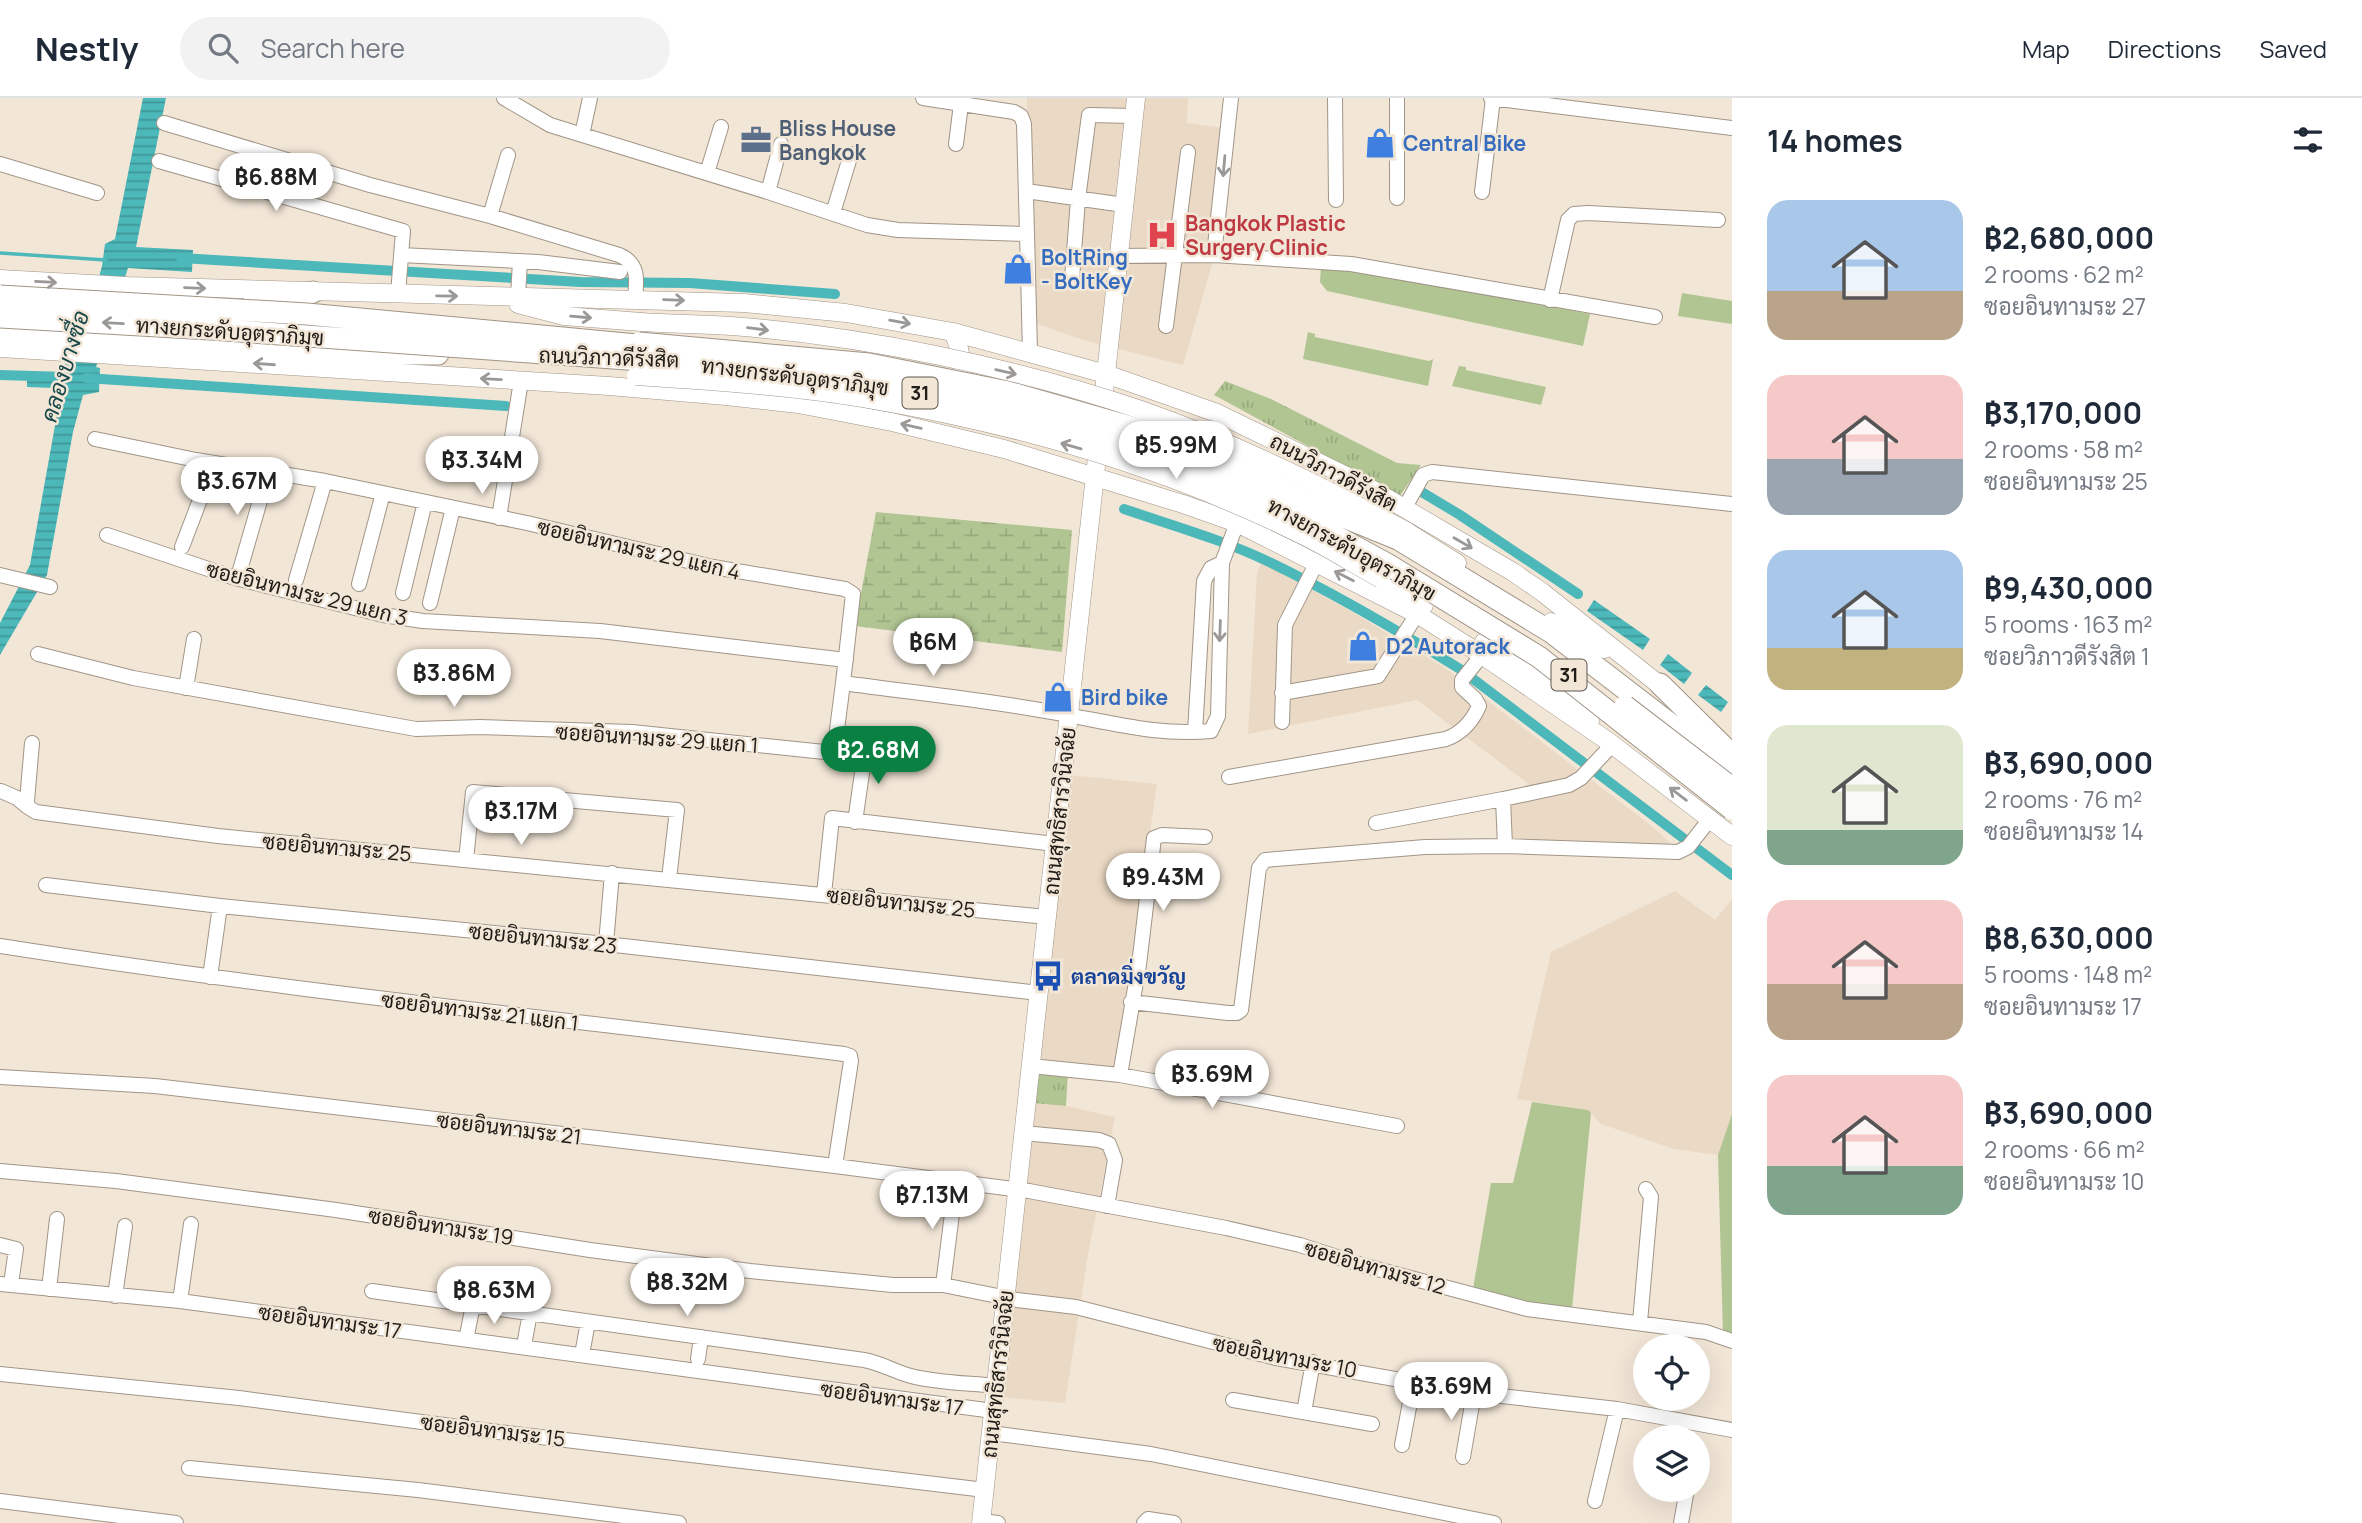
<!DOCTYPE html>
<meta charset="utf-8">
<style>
:root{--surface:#fff;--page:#f2f2f3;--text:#1f2937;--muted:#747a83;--line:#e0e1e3;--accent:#0b8043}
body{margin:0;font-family:Manrope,Sarabun,sans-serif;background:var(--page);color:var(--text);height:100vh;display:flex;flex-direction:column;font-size:26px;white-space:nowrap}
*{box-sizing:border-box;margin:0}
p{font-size:23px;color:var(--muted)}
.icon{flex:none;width:38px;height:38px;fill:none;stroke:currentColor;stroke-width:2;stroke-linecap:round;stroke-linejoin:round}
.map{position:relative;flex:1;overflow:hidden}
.side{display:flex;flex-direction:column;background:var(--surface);width:630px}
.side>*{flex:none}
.controls{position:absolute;left:1633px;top:1236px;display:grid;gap:14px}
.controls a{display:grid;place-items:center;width:77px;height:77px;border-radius:50%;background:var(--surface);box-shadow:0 7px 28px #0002;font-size:35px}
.price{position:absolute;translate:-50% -60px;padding:0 16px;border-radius:24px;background:#fff;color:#222;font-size:23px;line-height:46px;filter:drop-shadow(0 2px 4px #0008)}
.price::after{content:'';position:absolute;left:50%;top:42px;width:21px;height:16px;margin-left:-10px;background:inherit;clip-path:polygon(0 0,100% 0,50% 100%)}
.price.current{background:var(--accent);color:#fff}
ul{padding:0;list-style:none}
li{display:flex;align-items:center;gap:21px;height:175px;padding:0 35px}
li span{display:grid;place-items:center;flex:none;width:196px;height:140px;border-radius:21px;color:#555}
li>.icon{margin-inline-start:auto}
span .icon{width:84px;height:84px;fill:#fffc;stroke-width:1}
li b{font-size:30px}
h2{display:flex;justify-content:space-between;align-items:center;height:84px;padding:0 35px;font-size:30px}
header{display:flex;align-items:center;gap:42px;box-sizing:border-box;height:98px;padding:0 35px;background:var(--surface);border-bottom:2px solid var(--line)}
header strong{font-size:33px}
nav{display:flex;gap:38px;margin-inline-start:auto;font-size:24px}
.search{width:490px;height:63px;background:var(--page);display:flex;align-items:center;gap:18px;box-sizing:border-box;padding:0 24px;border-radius:38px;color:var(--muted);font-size:26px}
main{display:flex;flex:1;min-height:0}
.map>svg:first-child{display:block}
.built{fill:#ead9c4}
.wetland{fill:url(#wetland-marsh)}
.park{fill:url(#park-tufts)}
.garden{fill:#b1c593}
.water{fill:url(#water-rules)}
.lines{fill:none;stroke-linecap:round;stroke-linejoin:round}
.stream{stroke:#4cb8ba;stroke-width:3.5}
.canal{stroke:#4cb8ba;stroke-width:10}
.minor-casing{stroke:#a09587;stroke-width:16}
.major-casing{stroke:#a09587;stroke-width:19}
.highway-casing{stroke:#a09587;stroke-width:23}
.minor{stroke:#fff;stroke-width:14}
.major{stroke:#fff;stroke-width:18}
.highway{stroke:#fff;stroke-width:21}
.major-bridge-casing{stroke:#a09587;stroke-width:19;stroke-linecap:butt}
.highway-bridge-casing{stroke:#a09587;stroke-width:23;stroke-linecap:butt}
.major-bridge{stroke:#fff;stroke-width:18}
.highway-bridge{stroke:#fff;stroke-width:21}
.oneway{stroke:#9b9997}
.labels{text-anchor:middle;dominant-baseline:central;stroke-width:5;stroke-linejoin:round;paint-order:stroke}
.shield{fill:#f2e6d7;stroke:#5f5951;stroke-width:2}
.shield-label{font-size:19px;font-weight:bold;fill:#201c17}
.service-label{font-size:21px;font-weight:bold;fill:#4e5e75;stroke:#f2e6d7;text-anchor:start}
.shop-label{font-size:21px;font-weight:bold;fill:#366cbe;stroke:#f2e6d7;text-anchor:start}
.health-label{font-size:21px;font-weight:bold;fill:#be3a42;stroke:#f2e6d7;text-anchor:start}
.street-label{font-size:21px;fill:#201c17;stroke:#f2e6d7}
.transit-label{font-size:21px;font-weight:bold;fill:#164399;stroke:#f2e6d7;text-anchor:start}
.water-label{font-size:23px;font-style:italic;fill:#18484a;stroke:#f2e6d7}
</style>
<header>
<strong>Nestly</strong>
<div class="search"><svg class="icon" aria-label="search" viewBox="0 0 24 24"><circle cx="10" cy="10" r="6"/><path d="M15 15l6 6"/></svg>Search here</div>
<nav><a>Map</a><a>Directions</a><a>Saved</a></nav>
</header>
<main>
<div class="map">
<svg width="1732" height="1425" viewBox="0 0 1732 1425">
<defs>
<pattern id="wetland-marsh" width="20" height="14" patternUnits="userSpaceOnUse" patternTransform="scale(1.75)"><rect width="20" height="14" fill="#b1c593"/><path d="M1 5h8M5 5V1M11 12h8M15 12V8" fill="none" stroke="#98a97e"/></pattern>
<pattern id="park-tufts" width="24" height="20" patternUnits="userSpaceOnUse" patternTransform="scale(1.75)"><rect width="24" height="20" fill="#b1c593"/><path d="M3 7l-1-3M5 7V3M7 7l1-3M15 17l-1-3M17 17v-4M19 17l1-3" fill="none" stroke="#98a97e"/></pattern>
<pattern id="water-rules" width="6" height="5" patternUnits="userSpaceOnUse" patternTransform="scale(1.75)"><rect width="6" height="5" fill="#4cb8ba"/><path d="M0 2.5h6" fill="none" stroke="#3f9596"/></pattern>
</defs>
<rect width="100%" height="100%" fill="#f2e6d7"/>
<path class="built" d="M1027,0H1188L1187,25L1224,30L1213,163L1183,267L1086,243L1032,224Z
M1261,464L1347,511L1445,570L1653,729L1683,757L1501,751L1495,709L1534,690L1417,602L1248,636L1257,476Z
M1070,677L1157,686L1116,969L1111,972L1036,963Z
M1675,793L1715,822L1732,801V1016L1718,1057L1674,1051L1601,1026L1588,1012L1517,1001L1551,854Z
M1033,1005L1066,1008L1115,1019L1088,1157L1065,1305L1001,1299Z"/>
<path class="wetland" d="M876,414L1072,432L1062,554L855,528Z"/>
<path class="park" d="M1225,283L1271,301L1397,365L1421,367L1400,398L1214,297Z
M1038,971L1068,975L1066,1008L1033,1005Z"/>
<path class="garden" d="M1321,169L1355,171L1590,216L1583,248L1327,193L1320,184Z
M1682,195L1732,203V226L1678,218Z
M1308,234L1315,236V239L1429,263L1433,261L1428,288L1303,261Z
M1459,268L1466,269V272L1546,289L1541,307L1452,288Z
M1532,1004L1588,1012L1591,1015L1572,1211L1516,1203L1473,1191L1491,1085H1513Z
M1732,1016V1237L1723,1236L1718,1057Z"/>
<path class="water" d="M143,0H166L136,149L193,152L192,174L128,170L96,269L100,270L99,294L83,297L73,334L47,477L0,557V525L30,467L61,294L53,290L27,289V281L54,283L55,279L63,278L65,264H76L102,168L105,146L115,141Z
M1594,502L1650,541L1643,552L1587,513Z
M1668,556L1692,575L1684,586L1660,567Z
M1706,587L1728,604L1721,614L1698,597Z"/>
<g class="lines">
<path class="stream" d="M0,155L106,162"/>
<path class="canal" d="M181,160L580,184L690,185L835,196
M0,277L66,279
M86,280L506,308
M1420,393L1460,417L1578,496
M1124,411C1171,427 1220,441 1265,462C1332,494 1397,532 1460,571L1732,777"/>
<g class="minor-casing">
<path id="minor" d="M504,0L550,27L768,94L867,127L898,132L1027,136L1030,254
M923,0L1014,14L1021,18L1024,26L1027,136
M1335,0L1336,102
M1491,0L1732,30
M164,25L370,87L490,118L619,157C639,165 637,182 635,200
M582,37L590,0
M956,46L961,6
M159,63L403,133L398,196
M0,66L97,95
M707,75L721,29
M1026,93L1124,107
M768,94L781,46
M1482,94L1493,0
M1397,100V0
M833,115L851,56
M490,118L508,57
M401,157L538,164L620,174
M1214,157L1231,0
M1119,158L1214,157L1351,166L1655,219
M1072,181L1078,101L1089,17L1134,18
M518,199L520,163
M1550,202L1568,122L1574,116L1588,115L1718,122
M1166,228L1188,54
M95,341L196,362L325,383L527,425L713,469L845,491L853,496L843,585C916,595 990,602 1062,616C1112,625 1160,638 1211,633L1218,618L1222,465L1237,425
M1404,411L1423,377L1432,374L1732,406
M499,420L521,283
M107,437L235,480L383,517L423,523L600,533L846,562
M182,449L214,365
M240,472L268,375
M0,477L50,489
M296,482L325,383
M359,486L383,395
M403,495L425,404
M430,505L453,410
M38,556L133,580L416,631L480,629L632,634L834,655L843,585
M186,590L194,541
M1282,595L1378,578L1417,516
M1282,624L1285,527L1317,464
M1195,634L1204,483L1211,470L1222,465
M32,645L27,703L28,709L36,714L218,738L1047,819
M1229,679L1446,641C1462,635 1472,624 1479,608L1475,601L1462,589V582L1482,557
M1,693L17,700L28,709
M855,724L866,647
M1376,725L1503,701
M1505,748L1503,701L1569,687L1581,680L1612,647
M466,762L473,694L677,712L669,781
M46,787L220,808L606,846L1039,895
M824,796L832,720L1055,746
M606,846L612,775
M0,848C280,892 563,921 844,956L850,958L851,963L835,1068
M210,879L220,808
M1131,904L1228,915H1237L1241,912L1259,770L1265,762L1425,749L1505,748L1678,754L1688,749L1710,721
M1031,968L1120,977L1397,1028
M1120,977L1139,867L1154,740L1162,737L1205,739
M0,979L155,988L835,1068L1029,1093L1226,1130L1300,1147L1362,1167L1527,1211L1706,1234L1732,1243
M1023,1035L1099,1042L1109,1046L1115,1062L1107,1108
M0,1073L116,1083L336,1112L590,1152L750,1173L893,1187H943L1017,1202L1076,1209L1276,1260L1474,1295L1617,1311L1732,1332
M0,1147L16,1151L11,1186
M0,1186L180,1203L993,1313
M943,1187L956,1084
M49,1191L57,1121
M372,1193L864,1262C881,1265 895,1274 911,1278C938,1285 968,1285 996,1288
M115,1198L125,1128
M180,1203L191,1126
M1640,1224L1651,1099L1646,1091
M467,1237L473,1207
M525,1242L530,1215
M583,1251L588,1224
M698,1261L701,1239
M0,1276L239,1300L490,1333L985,1392
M1233,1302L1372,1326
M1304,1314L1313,1264
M991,1335L1151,1356L1494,1425
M1402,1347L1414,1283
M1463,1359L1474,1295
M189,1370L418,1392L679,1425
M0,1403L176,1425
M1595,1403L1617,1311
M981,1423L998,1425
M1144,1425L1148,1421L1174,1425
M1681,1425L1687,1391"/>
</g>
<g class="major-casing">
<path id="major" d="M0,181L127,188L744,205L846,215L953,234L1106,276L1217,315L1363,386L1513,474L1542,494L1671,596
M518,206L564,218L641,224
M953,234C964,259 963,271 958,298
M0,250L609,288L726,298L798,306L892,324L1004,351L1183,406L1237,425L1417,516L1482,557L1609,644L1732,738
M1406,433L1457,465
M1381,481L1424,507
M1551,524L1566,534L1604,551
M1484,544L1566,599L1590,623
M981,1425L1136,0"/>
</g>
<g class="highway-casing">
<path id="highway" d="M252,207H265L313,194
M0,236L324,255L438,256
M1398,441L1551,534L1699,648L1732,670
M1660,586L1732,657"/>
</g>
<use href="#minor" class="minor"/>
<use href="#major" class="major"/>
<use href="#highway" class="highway"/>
<g class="major-bridge-casing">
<path id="major-bridge" d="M641,224C671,226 701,226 731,228C865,238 1014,269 1141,312C1233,344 1321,387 1406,433
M636,278C712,283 788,288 863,300C1014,325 1165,369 1302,437C1329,450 1355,467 1381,481"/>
</g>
<g class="highway-bridge-casing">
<path id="highway-bridge" d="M0,198L307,216L647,248
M0,219L210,231L725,268L863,283L1003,311L1131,348L1224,384L1308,423L1387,466L1539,559L1732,711
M639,245L869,266L1008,294L1138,331L1230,366L1317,408L1398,441
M1625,608L1732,690"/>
</g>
<use href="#major-bridge" class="major-bridge"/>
<use href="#highway-bridge" class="highway-bridge"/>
</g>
<defs><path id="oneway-shaft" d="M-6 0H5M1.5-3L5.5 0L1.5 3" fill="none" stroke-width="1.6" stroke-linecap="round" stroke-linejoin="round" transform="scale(1.75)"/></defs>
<g class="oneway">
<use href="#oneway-shaft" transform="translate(1224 68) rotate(95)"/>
<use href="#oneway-shaft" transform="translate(46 184) rotate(3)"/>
<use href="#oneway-shaft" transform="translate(195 190) rotate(2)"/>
<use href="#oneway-shaft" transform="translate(447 198) rotate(1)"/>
<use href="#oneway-shaft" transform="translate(674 202) rotate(2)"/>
<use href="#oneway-shaft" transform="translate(581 219) rotate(5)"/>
<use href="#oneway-shaft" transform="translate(900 224) rotate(10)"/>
<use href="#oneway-shaft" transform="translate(113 225) rotate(-177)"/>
<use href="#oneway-shaft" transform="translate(758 231) rotate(7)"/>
<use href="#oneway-shaft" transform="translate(264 266) rotate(-176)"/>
<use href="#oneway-shaft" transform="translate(1006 274) rotate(13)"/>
<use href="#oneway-shaft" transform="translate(491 281) rotate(-177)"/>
<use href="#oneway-shaft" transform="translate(911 328) rotate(-167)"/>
<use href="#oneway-shaft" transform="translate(1071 348) rotate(-164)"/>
<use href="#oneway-shaft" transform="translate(1463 445) rotate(30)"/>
<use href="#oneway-shaft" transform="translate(1344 478) rotate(-153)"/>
<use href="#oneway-shaft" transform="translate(1220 533) rotate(92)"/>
<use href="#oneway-shaft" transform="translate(1678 696) rotate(-143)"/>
</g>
<defs>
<g id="office-bare" transform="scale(2.415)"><path d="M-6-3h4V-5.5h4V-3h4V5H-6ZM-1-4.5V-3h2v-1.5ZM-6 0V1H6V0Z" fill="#5c6f8a" stroke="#f2e6d7" stroke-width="2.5" paint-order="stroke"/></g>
<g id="shop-bare" transform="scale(2.415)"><path d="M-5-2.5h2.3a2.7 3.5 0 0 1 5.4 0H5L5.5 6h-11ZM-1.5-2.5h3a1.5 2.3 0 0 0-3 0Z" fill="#3f7fe0" stroke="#f2e6d7" stroke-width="2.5" paint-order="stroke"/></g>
<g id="hospital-bare" transform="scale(2.415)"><path d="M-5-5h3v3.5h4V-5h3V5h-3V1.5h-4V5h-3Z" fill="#e0444e" stroke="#f2e6d7" stroke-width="2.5" paint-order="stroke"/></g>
<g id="bus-bare" transform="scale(2.415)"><path d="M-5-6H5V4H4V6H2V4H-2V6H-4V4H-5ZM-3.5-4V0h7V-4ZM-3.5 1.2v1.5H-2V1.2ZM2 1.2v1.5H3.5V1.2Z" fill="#1a4fb4" stroke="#f2e6d7" stroke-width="2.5" paint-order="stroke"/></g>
</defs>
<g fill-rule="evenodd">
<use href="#office-bare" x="756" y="42"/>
<use href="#shop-bare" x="1380" y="45"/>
<use href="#hospital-bare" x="1162" y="137"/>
<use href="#shop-bare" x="1018" y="171"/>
<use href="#shop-bare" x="1363" y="548"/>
<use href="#shop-bare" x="1058" y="599"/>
<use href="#bus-bare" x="1048" y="878"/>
</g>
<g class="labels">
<g class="shield">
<rect x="902.5" y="279.5" width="35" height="31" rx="5"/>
<rect x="1551.5" y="561.5" width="35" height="31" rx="5"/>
</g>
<g class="shield-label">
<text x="920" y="295">31</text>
<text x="1569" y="577">31</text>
</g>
<g class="service-label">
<text x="779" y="30">Bliss House<tspan x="779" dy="24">Bangkok</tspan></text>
</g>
<g class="shop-label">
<text x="1403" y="45">Central Bike</text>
<text x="1041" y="159">BoltRing<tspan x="1041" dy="24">- BoltKey</tspan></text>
<text x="1386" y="548">D2 Autorack</text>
<text x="1081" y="599">Bird bike</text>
</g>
<g class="health-label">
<text x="1185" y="125">Bangkok Plastic<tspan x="1185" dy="24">Surgery Clinic</tspan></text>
</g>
<g class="street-label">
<text transform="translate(230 233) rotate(4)">ทางยกระดับอุตราภิมุข</text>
<text transform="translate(609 259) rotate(2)">ถนนวิภาวดีรังสิต</text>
<text transform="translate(795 278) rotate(7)">ทางยกระดับอุตราภิมุข</text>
<text transform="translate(1334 374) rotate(28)">ถนนวิภาวดีรังสิต</text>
<text transform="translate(639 451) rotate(13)">ซอยอินทามระ 29 แยก 4</text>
<text transform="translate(1352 451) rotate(29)">ทางยกระดับอุตราภิมุข</text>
<text transform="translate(307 495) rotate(14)">ซอยอินทามระ 29 แยก 3</text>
<text transform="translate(657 640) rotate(4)">ซอยอินทามระ 29 แยก 1</text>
<text transform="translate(1059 713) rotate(-84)">ถนนสุทธิสารวินิจฉัย</text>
<text transform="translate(337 749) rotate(5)">ซอยอินทามระ 25</text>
<text transform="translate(901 804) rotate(6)">ซอยอินทามระ 25</text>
<text transform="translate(543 840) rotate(6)">ซอยอินทามระ 23</text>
<text transform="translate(480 913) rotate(7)">ซอยอินทามระ 21 แยก 1</text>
<text transform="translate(509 1030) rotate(7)">ซอยอินทามระ 21</text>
<text transform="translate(441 1128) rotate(9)">ซอยอินทามระ 19</text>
<text transform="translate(1375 1169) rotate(16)">ซอยอินทามระ 12</text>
<text transform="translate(330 1223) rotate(8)">ซอยอินทามระ 17</text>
<text transform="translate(1285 1258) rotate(11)">ซอยอินทามระ 10</text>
<text transform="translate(997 1276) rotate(-84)">ถนนสุทธิสารวินิจฉัย</text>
<text transform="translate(892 1300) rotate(8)">ซอยอินทามระ 17</text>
<text transform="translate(493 1332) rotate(7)">ซอยอินทามระ 15</text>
</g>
<g class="transit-label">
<text x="1071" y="878">ตลาดมิ่งขวัญ</text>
</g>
<g class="water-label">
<text transform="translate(64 268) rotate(-73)">คลองบางซื่อ</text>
</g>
</g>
</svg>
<div class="controls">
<a><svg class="icon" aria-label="locate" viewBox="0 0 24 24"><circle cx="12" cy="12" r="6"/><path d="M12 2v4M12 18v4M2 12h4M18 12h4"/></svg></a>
<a><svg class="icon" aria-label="layers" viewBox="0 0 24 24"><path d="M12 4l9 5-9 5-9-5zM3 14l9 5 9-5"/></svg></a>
</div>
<b class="price" style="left:276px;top:115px">฿6.88M</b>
<b class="price" style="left:1176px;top:383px">฿5.99M</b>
<b class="price" style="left:482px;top:398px">฿3.34M</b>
<b class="price" style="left:237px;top:419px">฿3.67M</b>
<b class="price" style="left:933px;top:580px">฿6M</b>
<b class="price" style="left:454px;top:611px">฿3.86M</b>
<b class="price current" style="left:878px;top:688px">฿2.68M</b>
<b class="price" style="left:521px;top:749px">฿3.17M</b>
<b class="price" style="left:1163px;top:815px">฿9.43M</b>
<b class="price" style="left:1212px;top:1012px">฿3.69M</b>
<b class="price" style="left:932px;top:1133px">฿7.13M</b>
<b class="price" style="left:687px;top:1220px">฿8.32M</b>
<b class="price" style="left:494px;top:1228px">฿8.63M</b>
<b class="price" style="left:1451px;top:1324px">฿3.69M</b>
</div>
<section class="side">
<h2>14 homes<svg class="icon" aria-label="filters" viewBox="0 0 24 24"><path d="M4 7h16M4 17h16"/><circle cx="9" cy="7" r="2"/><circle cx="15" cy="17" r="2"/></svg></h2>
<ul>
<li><span style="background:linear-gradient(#a9c7e8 65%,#b9a48a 0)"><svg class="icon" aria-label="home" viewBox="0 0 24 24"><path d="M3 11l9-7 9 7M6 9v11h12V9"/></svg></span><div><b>฿2,680,000</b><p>2 rooms · 62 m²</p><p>ซอยอินทามระ 27</p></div></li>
<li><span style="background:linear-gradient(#f6c9c9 60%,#9aa5b1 0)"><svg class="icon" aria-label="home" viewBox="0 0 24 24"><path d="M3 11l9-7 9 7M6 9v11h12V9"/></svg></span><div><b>฿3,170,000</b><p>2 rooms · 58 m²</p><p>ซอยอินทามระ 25</p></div></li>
<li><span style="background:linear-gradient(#a9c7e8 70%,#c2b280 0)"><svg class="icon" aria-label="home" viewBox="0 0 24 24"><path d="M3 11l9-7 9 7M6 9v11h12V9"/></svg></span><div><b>฿9,430,000</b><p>5 rooms · 163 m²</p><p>ซอยวิภาวดีรังสิต 1</p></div></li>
<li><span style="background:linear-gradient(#dfe7d0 75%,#7fa58c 0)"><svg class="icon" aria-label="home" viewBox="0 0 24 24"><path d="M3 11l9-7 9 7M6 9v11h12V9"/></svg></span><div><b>฿3,690,000</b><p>2 rooms · 76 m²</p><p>ซอยอินทามระ 14</p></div></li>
<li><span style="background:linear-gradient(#f6c9c9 60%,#b9a48a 0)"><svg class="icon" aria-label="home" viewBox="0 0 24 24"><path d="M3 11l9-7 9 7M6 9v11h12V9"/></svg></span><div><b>฿8,630,000</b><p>5 rooms · 148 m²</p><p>ซอยอินทามระ 17</p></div></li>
<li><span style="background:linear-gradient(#f6c9c9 65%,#7fa58c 0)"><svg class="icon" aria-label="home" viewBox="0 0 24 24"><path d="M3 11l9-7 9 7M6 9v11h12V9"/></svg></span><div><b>฿3,690,000</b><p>2 rooms · 66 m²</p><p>ซอยอินทามระ 10</p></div></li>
</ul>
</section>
</main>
